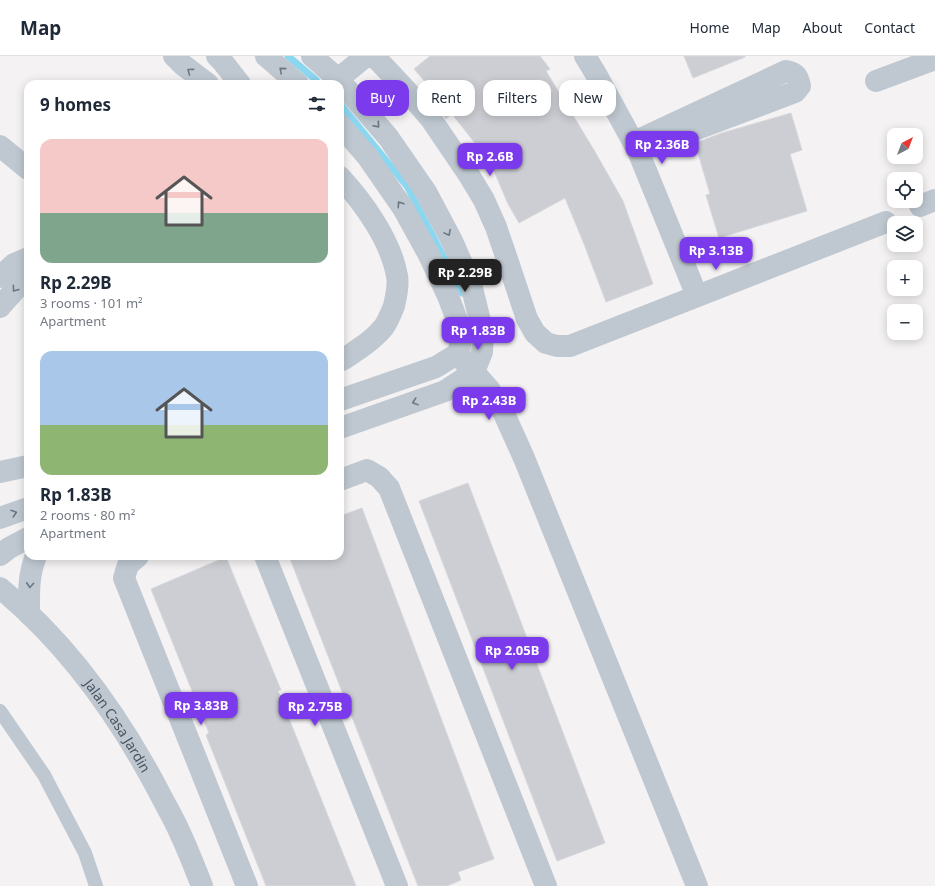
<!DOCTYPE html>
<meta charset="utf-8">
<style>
:root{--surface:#fff;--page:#f2f2f3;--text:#1f2937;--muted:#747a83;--line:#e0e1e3;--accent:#7c3aed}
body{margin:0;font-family:"Noto Sans",sans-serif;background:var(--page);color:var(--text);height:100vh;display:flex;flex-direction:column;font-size:15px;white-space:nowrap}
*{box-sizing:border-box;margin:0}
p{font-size:13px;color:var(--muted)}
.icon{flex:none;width:22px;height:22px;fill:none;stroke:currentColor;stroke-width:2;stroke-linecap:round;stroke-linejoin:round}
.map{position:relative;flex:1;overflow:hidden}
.side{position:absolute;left:24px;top:24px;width:320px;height:480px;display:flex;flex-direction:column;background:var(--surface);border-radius:12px;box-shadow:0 2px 10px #0003}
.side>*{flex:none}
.top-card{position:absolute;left:356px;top:24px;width:380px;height:36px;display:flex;gap:8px}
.needle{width:26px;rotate:42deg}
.fabs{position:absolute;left:887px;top:72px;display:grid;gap:8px}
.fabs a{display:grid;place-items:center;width:36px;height:36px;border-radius:8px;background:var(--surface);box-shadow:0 2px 10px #0003;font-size:20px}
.price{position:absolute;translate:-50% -34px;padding:0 9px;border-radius:8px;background:var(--accent);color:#fff;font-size:13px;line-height:26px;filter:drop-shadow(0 1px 2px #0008)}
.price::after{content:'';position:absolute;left:50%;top:24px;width:12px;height:9px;margin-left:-6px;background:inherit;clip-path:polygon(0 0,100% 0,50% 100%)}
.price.active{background:#222;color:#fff}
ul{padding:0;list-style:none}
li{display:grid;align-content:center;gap:8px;height:212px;padding:0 16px}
li span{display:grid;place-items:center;height:124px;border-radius:12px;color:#555}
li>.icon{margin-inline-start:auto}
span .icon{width:72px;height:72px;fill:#fffc;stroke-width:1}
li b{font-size:17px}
h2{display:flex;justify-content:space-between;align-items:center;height:48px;padding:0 16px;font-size:17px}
.tag{padding:0 14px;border-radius:12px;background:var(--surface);box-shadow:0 2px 10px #0003;font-size:14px;line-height:36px}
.tag.active{background:var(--accent);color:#fff}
header{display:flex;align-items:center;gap:24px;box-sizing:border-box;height:56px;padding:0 20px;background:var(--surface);border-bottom:1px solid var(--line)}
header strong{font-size:19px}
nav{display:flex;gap:22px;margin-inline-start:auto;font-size:14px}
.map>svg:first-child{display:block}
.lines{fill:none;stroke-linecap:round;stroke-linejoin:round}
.stream{stroke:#8cd7f0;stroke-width:7}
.building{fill:#ccced4;stroke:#d6d8dd}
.service{stroke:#bfc8d1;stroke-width:14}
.minor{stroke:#bfc8d1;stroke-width:22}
.tertiary{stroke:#bfc8d1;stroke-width:22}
.oneway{stroke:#6c7782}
.labels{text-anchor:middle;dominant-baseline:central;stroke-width:3;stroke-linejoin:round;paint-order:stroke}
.street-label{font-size:14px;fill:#495460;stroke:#fff}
</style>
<header>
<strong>Map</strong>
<nav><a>Home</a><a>Map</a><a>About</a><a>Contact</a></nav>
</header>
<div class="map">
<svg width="935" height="830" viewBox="0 0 935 830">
<rect width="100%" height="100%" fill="#f4f2f2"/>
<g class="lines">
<path class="stream" d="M288,0L316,24
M340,48L407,130L462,237"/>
</g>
<path class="building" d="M430,0H540L550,13L546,15L594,94L623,145L653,228L606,246L584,188L565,142L519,167L508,148L491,108L488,109L478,91L452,58L446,63L434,47L440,43L414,13Z
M684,0H745V1L693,22Z
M791,57L802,94L790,98L807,155L719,182L706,139L710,138L695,87L722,77Z
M468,427L605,787L557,805L419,445Z
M362,452L494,803L458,816L461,824L447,830H418L289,500H340V460Z
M226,501L281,634L278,635L356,830H266L206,679L209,677L151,533Z"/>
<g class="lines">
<path class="service" d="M0,655L44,719L85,797L96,830"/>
<path class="minor" d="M174,0L183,9L208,28
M217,0L222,5L240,28
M374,0L406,34L431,63L469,119L484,144L496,171L508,206L527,263L535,277L546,287L557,290H570L886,166
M585,0L596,18L638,95L697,240
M876,25L935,3
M332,28L366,0
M634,86L786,15C796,17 798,20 800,30L795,36L638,95
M0,90L28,113
M340,121C364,147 391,185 397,220C399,230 396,240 394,250C391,257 388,266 383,272C377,279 369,286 360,292C354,296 347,302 340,305
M920,150L935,144
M0,221L14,208L28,202
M0,251C10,239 23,227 28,213
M457,298L474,316L489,333L501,351L524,402L697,830
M0,416L28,410
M340,424L367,414L379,421L389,432L546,830
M138,500L128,509L124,522L247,830
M265,500L397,830"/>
<g class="tertiary">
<path d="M266,0L298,28"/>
<path d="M312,0L338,23L388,81L426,136L452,185L471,228L483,277L482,296L474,316L445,335L340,372"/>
<path d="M340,69L367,100L403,152L429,199L448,240L460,272V291L457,298L436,311L340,344"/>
<path d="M0,462L28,452"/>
<path d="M0,499L9,492L28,482"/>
<path id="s1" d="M0,532C67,587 119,660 159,736C166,750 174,763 180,777C188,794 195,812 202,830"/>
<path d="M29,558C29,538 28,519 36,500"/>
</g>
</g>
<defs><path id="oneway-chevron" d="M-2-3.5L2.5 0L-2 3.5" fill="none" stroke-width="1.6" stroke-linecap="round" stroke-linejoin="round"/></defs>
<g class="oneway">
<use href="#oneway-chevron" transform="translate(282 14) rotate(-139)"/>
<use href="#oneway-chevron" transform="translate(190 15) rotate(-143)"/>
<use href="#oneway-chevron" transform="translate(377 69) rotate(49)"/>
<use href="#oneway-chevron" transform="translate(400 148) rotate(-124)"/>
<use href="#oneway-chevron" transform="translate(448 177) rotate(62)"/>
<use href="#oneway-chevron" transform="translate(15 233) rotate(127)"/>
<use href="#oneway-chevron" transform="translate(415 346) rotate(161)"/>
<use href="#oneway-chevron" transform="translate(14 457) rotate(-18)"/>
<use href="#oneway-chevron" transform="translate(30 529) rotate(94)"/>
</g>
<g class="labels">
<g class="street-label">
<text stroke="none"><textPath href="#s1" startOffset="182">Jalan Casa Jardin</textPath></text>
</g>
</g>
</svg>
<div class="fabs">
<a><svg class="needle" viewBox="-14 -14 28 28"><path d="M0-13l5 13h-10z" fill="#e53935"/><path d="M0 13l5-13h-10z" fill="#747a83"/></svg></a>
<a><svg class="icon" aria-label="locate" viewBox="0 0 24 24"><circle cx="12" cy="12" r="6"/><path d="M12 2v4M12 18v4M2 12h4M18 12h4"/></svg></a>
<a><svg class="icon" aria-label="layers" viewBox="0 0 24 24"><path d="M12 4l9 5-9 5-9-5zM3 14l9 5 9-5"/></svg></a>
<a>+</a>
<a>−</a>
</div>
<b class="price" style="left:662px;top:109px">Rp 2.36B</b>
<b class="price" style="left:490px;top:121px">Rp 2.6B</b>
<b class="price" style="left:716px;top:215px">Rp 3.13B</b>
<b class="price active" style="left:465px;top:237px">Rp 2.29B</b>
<b class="price" style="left:478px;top:295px">Rp 1.83B</b>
<b class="price" style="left:489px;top:365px">Rp 2.43B</b>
<b class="price" style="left:512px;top:615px">Rp 2.05B</b>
<b class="price" style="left:201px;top:670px">Rp 3.83B</b>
<b class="price" style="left:315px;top:671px">Rp 2.75B</b>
<div class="top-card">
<a class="tag active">Buy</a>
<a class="tag">Rent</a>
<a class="tag">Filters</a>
<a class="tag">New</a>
</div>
<section class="side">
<h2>9 homes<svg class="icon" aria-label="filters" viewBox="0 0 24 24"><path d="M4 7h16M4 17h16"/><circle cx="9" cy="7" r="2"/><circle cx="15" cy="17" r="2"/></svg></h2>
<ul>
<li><span style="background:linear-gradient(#f6c9c9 60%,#7fa58c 0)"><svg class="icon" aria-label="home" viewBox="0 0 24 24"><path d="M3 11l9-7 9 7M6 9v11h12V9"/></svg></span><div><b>Rp 2.29B</b><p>3 rooms · 101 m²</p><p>Apartment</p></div></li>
<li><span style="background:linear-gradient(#a9c7e8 60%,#8fb573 0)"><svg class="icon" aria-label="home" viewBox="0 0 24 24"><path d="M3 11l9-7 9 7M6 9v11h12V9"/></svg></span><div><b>Rp 1.83B</b><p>2 rooms · 80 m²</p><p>Apartment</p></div></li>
</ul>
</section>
</div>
